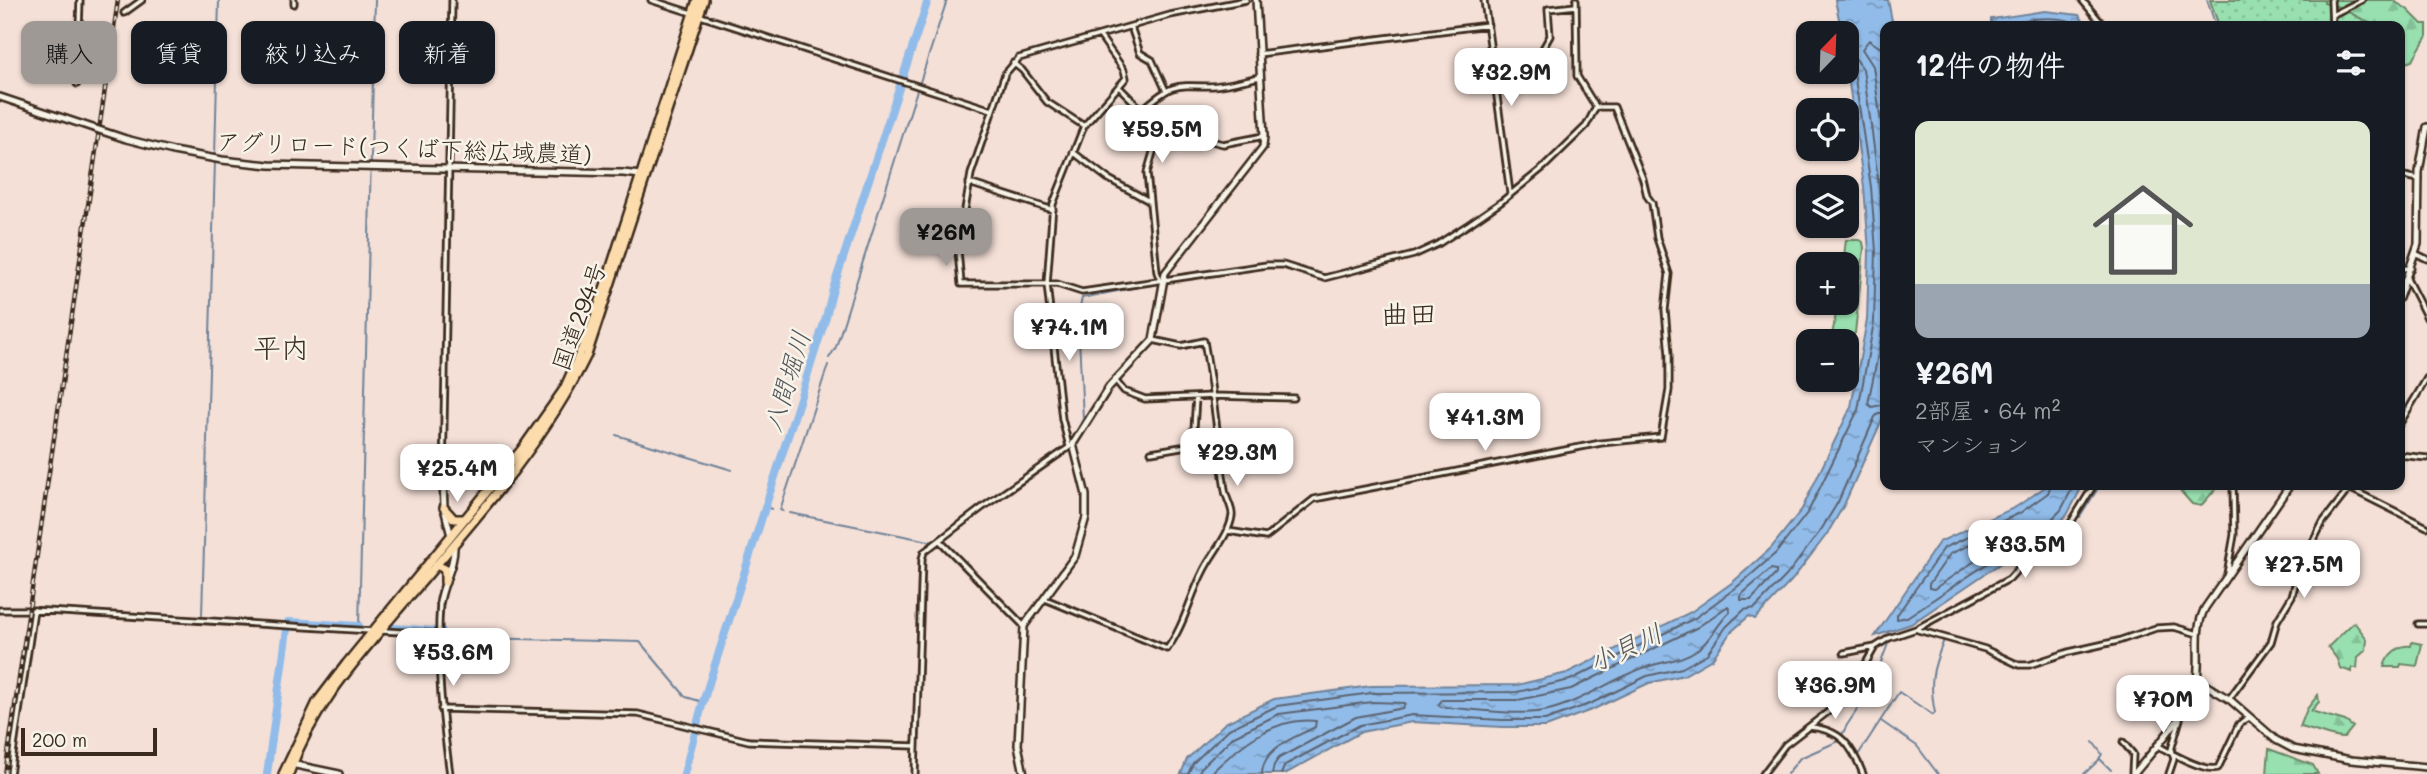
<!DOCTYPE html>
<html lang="ja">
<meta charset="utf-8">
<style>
:root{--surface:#171b24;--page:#242831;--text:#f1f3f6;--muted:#9ea1a6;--line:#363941;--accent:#9f9995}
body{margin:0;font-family:Mali,"Klee One",sans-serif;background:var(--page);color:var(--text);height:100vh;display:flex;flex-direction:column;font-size:26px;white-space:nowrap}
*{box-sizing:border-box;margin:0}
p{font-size:23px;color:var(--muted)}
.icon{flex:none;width:38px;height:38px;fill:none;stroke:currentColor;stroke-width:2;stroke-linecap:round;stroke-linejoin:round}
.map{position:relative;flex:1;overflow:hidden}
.details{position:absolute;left:1880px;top:21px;width:525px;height:469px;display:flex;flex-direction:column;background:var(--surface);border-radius:14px;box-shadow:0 2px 5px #0004}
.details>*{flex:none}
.top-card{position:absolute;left:21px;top:21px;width:665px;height:63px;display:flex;gap:14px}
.needle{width:46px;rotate:23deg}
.buttons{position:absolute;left:1796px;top:21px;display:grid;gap:14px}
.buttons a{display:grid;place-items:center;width:63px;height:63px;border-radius:14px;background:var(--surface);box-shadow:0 2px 5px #0004;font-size:35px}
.scale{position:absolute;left:21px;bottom:18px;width:136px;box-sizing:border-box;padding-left:7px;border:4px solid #3b2a1e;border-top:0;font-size:19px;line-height:24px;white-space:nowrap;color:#3b2a1e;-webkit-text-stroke:5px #f7f3e8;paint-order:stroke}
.price{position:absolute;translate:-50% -60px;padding:0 16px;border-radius:14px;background:#fff;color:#222;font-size:23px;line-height:46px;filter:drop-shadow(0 2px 4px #0008)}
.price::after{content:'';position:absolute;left:50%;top:42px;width:21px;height:16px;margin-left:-10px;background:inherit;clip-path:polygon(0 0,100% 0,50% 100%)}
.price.current{background:var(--accent);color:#111}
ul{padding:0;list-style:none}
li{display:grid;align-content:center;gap:14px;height:371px;padding:0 35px}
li+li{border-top:2px solid var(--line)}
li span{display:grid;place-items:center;height:217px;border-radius:14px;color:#555}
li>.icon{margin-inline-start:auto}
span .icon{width:126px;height:126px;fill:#fffc;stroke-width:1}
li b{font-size:30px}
h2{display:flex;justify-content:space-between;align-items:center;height:84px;padding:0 35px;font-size:30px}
.chip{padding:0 24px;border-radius:14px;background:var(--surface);box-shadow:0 2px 5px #0004;font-size:24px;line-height:63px}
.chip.current{background:var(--accent);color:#111}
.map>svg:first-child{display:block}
.grass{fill:url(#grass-dots);stroke:#6a8566;stroke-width:2}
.forest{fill:url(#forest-firs);stroke:#6a8566;stroke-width:2}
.pitch{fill:#98e0af;stroke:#6a8566;stroke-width:2}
.water{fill:url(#water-ripples);stroke:#6f8298;stroke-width:2}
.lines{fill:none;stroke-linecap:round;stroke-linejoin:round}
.shore{stroke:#5d6470;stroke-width:2}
.stream{stroke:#6f8298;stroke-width:2}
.river{stroke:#91bcea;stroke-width:8}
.street-casing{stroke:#3b2a1e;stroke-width:9}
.secondary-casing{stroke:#3b2a1e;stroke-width:10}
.highway-casing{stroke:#3b2a1e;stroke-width:12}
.street{stroke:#f7f3e8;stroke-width:3.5}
.secondary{stroke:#f7f3e8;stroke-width:5}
.highway{stroke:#fcdcac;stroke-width:7}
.rail-casing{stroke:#3b2a1e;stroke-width:4.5}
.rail{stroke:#f7f3e8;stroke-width:2;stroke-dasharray:5;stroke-linecap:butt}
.secondary-bridge-casing{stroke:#3b2a1e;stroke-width:10;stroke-linecap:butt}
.secondary-bridge{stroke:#f7f3e8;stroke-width:5}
.labels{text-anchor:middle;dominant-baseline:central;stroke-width:5;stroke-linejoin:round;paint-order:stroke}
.street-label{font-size:24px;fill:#3b2a1e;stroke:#f7f3e8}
.water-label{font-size:26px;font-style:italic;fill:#55565b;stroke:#f7f3e8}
.quarter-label{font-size:28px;fill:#3b2a1e;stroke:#f7f3e8}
</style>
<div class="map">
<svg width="2427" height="774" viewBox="0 0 2427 774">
<defs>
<pattern id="grass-dots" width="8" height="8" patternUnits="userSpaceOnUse" patternTransform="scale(1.75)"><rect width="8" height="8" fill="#98e0af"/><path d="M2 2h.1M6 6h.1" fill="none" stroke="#84c096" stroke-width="1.8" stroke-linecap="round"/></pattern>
<pattern id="forest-firs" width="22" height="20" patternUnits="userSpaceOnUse" patternTransform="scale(1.75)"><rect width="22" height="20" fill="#98e0af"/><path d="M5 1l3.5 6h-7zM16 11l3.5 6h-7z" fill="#84c096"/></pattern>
<pattern id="water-ripples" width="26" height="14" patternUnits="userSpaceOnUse" patternTransform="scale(1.75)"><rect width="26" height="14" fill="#91bcea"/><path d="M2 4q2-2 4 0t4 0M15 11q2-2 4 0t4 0" fill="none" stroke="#7899bd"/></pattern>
</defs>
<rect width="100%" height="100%" fill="#f4e0d7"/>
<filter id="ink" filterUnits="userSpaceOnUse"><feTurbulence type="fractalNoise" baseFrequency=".0143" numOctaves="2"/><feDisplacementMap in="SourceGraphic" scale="14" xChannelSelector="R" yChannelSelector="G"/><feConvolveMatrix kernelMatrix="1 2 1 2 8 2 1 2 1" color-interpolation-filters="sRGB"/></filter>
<g filter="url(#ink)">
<path class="grass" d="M2210,0H2331L2333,17L2351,6L2375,26H2219Z"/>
<path class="forest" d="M2324,0H2392L2407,9L2422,24H2427V36L2412,61L2402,64L2399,69V26H2375L2339,7L2324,3Z
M2175,485H2219L2201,506L2192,504Z
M2354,622L2367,639L2366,650L2358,657L2357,668H2352V672L2340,668L2337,659L2328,647Z
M2318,695L2319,702L2311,711L2345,721L2353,727L2344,738C2329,738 2316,730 2300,727L2307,709Z
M2269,749L2313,765L2318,774H2267Z"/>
<path class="pitch" d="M1846,240H1860L1863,242L1864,248L1855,333L1846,342L1831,341L1838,303H1846V264H1843Z
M2412,642L2422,644L2417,666L2401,664L2400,667H2384C2387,655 2399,644 2411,646Z"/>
<path class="water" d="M1835,0H1888L1893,26H1885V413L1844,505L1827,534L1792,580L1755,619L1749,616L1731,632L1712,659L1684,675L1649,683L1594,709L1546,727H1502L1412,722L1361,732L1285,774H1181L1187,759L1225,723L1274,699L1371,686L1517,685L1567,673L1691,612L1733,582L1771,548L1802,509L1851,407L1867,320L1869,251L1864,187L1846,63V33H1842Z
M2045,11L2079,15L2087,26H1991V19Z
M2048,485H2083L2067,515L2051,529L1911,624L1875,636L1939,542L2016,507Z"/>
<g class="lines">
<path class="shore" d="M1998,26C2015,20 2065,12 2078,26
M1885,51L1869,40L1862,49L1873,66L1885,150
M1846,56L1856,59L1863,69C1875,152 1888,235 1883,319C1881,347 1873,376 1868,404L1872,407L1885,404
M2051,485L2048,493L2020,513L1944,548L1897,615V619L1907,617L2047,524L2061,510L2074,485
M2019,522L2023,524V528L1934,589L1929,588V584L1950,554Z
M1771,569L1776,570V574L1751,600H1741V595Z
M1728,606L1730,612C1718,623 1711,640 1698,649C1681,661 1663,661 1643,668C1610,680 1579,704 1544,711C1517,716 1470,709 1441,707L1438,705L1442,700H1518L1571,689L1698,627Z
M1188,774L1193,763L1229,729L1277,706L1372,693L1517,692L1570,680L1695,618L1737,587L1776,553L1808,512L1858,410L1874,322L1876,251L1871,187L1854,72L1852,67L1846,65
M1198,774L1201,768L1234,736L1279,714L1372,702L1405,703L1403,708L1356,717L1279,758L1274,765L1272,774
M1210,774C1238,747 1274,716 1316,721L1315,727C1295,738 1263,747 1262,774
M1281,774L1285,765L1360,725L1412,715L1502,720H1545L1592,703L1647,676L1682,668L1707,654L1726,627L1744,610L1755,608L1787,575L1821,530L1838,502L1875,417L1879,413H1885"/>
<path class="stream" d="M2207,0L2216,26
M920,82L947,0
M215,156L219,0
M829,358L836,347L917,90
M616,435L732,470
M1071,442L1083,419L1078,317L1082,298L1158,283
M1032,471L1067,446
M765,507L772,509
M783,511L780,510L828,365
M790,513L934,542L979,506L1007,488
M2080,517L2100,485
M202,615L215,161
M359,626L375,0
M443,637L640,642L686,697L703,702
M1881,721L1917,746L1938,774
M2093,742L2102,754L2099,759
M1858,755L1899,692L1933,715L1935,713C1929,683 1932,669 1944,640
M1787,774L1800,758L1839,741L1847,725L1871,689L1889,641L1888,631
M2084,774L2100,759L2111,770"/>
<path class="river" d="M394,628L434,631
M442,631L443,637
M267,774L288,622L359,626
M684,774L703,702L826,317L833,289L928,0"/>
<g class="street-casing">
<path id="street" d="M651,0L992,110
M1246,0L1170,15L1019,58L1005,74L971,174L958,251L961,284H1057L1082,292L1267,265H1283L1324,278L1414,255L1438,244L1469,224L1501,202L1544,167L1586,126L1596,107L1577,76L1576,0
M1484,0L1510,193
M2082,0L2104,26
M2331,0L2332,26
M294,4V0
M124,13L142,0
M2332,15L2362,0
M1131,27L1140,53L1152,60L1166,91
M1258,54L1488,25
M1492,58L1537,59L1550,36L1548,9L1576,6
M1013,63L1022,70L1047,102L1084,126
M77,84L80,0
M1120,88L1160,128L1223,144L1264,136
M1143,109C1171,84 1174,85 1209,86C1225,86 1244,80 1260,77
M1073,152L1107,178L1149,201
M2399,175L2419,179
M969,183L1053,210
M2415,253L2427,259
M2399,269L2411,268
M2407,279L2427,318
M1160,280L1157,272L1147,173L1160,128
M1115,380L1124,391L1145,399L1213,396L1294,398
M2399,425L2427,378
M1069,446L1062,419L1047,284L1053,204L1084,126L1126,78L1124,70L1100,36
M1151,452L1193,445L1196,397
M2399,455L2427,458
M443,476L452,0
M2343,485L2427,527
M1228,531L1266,537L1314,499L1601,443L1661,437L1669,390V354L1665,310L1669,274L1657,238L1652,203L1647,196L1643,179L1614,107H1596
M940,541L1024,626
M2227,574L2234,535L2233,485
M1045,599L1167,649C1184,626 1190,597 1203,572C1212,553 1229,536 1232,516C1233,508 1226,499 1225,490C1218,440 1213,391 1204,341L1181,346L1153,340
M440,602C436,660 442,717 450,774
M0,610H30L372,631
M2418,624H2427
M1918,630L1985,649L2019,665H2029L2069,652L2118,641L2156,628L2174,627L2198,634
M383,631L438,634
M1844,653L1875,647L1889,638L1916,629L2009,579L2036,549L2067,529L2094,485
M2229,699L2271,642L2277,621L2292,596L2300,567L2323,522L2352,485
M441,709L638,714L749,741L916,746
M1809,727C1841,729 1852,746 1863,774
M2123,742L2133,754L2132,774
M2157,745C2171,753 2203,772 2218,768L2239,724L2249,718
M10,774L34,610
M915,774L922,559L924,552L983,507L1071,446
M1763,774L1785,745L1846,698L1875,647
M2169,774L2174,759L2171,750L2180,719"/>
</g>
<g class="secondary-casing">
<path id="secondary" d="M0,97L24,105
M173,151L222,160L269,165L623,173L641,175
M2399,298L2418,244L2419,172L2427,127
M443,476L444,508L451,536
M440,602C443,582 455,566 454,545
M2197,680L2229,699L2276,740L2293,749L2351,760L2427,767
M291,764L339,774
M1024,774L1018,745L1024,626L1075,556L1086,517V495L1073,444L1109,387L1153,340L1165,273L1263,147L1264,136L1256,0
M2134,774C2154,749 2192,710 2197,678C2201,655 2193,631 2205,608L2290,485"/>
</g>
<g class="highway-casing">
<path id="highway" d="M444,508L454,519H463
M436,565L445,569V582
M283,774L317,702L346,664L522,449L564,389L592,326L697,0
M289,774C311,710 355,661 397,611C464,532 542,448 587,355L704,0"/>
</g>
<use href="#street" class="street"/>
<use href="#secondary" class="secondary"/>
<use href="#highway" class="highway"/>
<g class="rail-casing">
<path id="rail" d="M5,774L118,0"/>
</g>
<use href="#rail" class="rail"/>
<g class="secondary-bridge-casing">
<path id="secondary-bridge" d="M24,105L126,139L173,151"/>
</g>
<use href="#secondary-bridge" class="secondary-bridge"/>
</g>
</g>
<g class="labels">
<g class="street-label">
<text transform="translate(404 147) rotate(2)">アグリロード(つくば下総広域農道)</text>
<text transform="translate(578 316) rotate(-70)">国道294号</text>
</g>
<g class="water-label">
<text transform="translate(786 381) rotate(-73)">八間堀川</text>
<text transform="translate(1625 647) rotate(-25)">小貝川</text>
</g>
<g class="quarter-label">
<text x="1409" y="313">曲田</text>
<text x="281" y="347">平内</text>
</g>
</g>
</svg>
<div class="buttons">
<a><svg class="needle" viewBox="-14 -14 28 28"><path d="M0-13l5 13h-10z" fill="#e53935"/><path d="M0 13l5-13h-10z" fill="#9ea1a6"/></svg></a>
<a><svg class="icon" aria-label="locate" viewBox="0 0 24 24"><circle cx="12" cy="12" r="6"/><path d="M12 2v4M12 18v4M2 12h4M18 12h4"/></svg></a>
<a><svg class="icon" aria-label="layers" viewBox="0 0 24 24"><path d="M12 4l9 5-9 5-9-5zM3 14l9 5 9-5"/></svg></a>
<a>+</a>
<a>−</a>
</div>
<div class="scale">200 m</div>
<b class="price" style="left:1511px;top:108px">¥32.9M</b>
<b class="price" style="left:1162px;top:165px">¥59.5M</b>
<b class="price current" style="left:946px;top:268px">¥26M</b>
<b class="price" style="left:1069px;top:363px">¥74.1M</b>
<b class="price" style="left:1485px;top:453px">¥41.3M</b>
<b class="price" style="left:1237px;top:488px">¥29.3M</b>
<b class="price" style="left:457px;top:504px">¥25.4M</b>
<b class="price" style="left:2025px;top:580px">¥33.5M</b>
<b class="price" style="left:2304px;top:600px">¥27.5M</b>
<b class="price" style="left:453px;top:688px">¥53.6M</b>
<b class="price" style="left:1835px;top:721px">¥36.9M</b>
<b class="price" style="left:2163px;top:735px">¥70M</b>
<div class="top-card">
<a class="chip current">購入</a>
<a class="chip">賃貸</a>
<a class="chip">絞り込み</a>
<a class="chip">新着</a>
</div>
<section class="details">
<h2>12件の物件<svg class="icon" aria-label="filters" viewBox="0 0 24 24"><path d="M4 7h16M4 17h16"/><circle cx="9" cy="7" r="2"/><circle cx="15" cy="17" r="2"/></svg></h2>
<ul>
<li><span style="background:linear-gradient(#dfe7d0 75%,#9aa5b1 0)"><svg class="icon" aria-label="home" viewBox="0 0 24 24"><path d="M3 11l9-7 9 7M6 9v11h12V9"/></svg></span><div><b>¥26M</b><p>2部屋 · 64 m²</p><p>マンション</p></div></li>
</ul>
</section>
</div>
